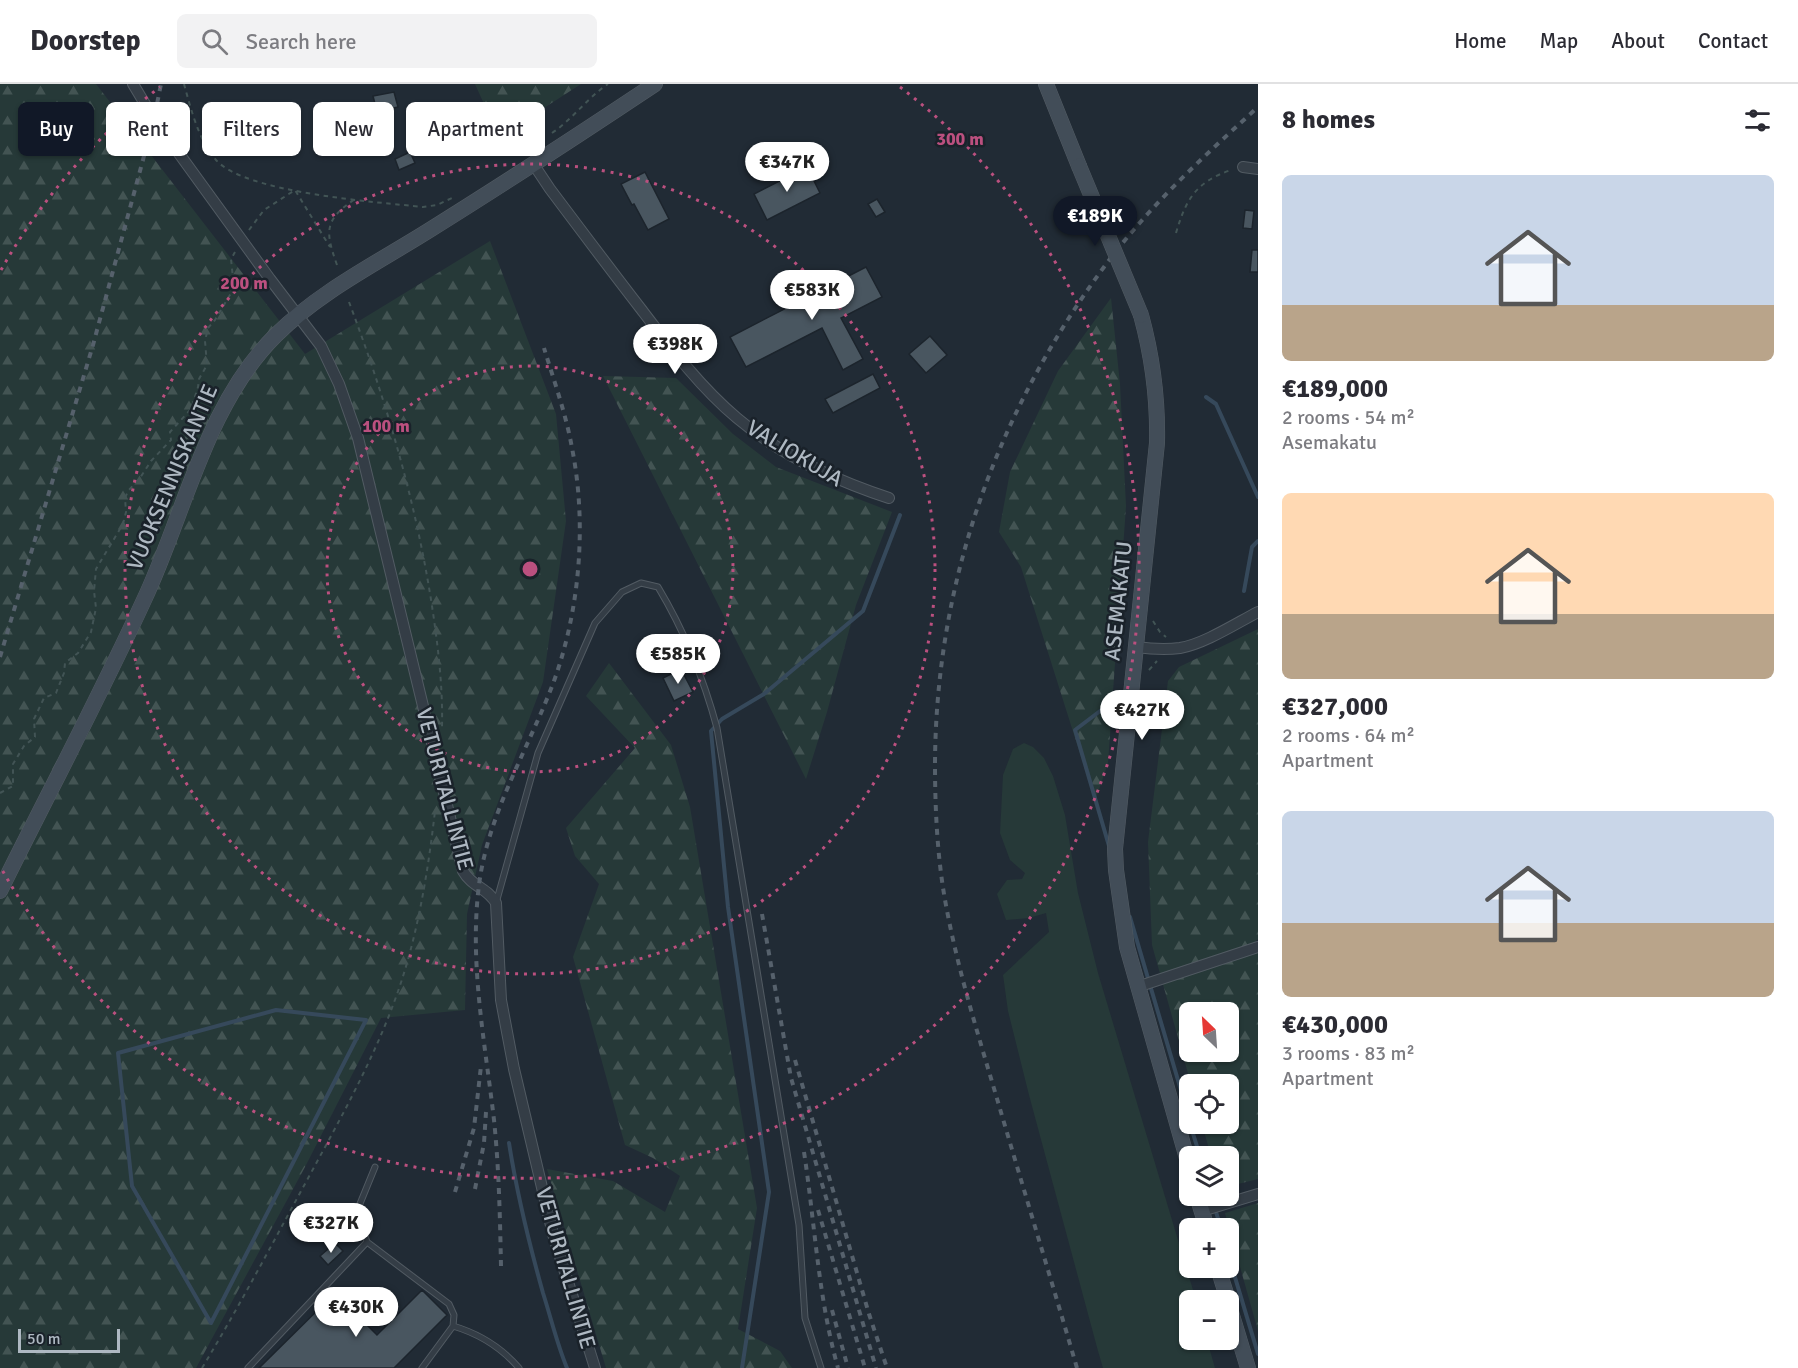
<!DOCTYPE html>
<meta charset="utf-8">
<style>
:root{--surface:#fff;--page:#f2f2f3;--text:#2b2b33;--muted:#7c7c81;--line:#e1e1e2;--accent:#111827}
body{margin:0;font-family:Signika,sans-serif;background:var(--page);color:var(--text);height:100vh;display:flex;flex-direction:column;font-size:22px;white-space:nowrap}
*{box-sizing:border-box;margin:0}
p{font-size:20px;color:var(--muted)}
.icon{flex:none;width:33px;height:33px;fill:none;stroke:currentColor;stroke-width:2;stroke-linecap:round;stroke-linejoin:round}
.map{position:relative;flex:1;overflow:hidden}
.sheet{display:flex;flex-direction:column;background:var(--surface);width:540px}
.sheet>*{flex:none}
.top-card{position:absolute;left:18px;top:18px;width:570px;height:54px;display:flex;gap:12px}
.needle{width:39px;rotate:335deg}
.controls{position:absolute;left:1179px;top:918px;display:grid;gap:12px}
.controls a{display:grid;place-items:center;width:60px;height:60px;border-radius:9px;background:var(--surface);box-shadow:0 2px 4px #0004;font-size:30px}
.scale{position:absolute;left:18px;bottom:15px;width:102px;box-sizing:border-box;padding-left:6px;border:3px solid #aeb8c2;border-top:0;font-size:16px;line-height:21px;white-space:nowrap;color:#aeb8c2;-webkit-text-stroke:4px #1a222a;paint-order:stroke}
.price{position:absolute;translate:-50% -51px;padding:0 14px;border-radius:21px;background:#fff;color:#222;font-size:20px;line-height:39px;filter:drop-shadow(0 2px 3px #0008)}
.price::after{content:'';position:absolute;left:50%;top:36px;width:18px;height:14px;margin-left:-9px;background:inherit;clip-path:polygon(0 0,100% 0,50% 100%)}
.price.active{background:var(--accent);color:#fff}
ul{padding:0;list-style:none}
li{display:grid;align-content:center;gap:12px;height:318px;padding:0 24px}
li span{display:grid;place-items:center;height:186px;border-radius:9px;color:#555}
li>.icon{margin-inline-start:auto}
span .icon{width:108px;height:108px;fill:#fffc;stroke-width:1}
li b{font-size:26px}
h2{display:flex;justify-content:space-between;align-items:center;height:72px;padding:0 24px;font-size:26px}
.pill{padding:0 21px;border-radius:9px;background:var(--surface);box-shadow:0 2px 4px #0004;font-size:21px;line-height:54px}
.pill.active{background:var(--accent);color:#fff}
header{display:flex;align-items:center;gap:36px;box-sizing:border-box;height:84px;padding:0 30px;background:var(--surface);border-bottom:2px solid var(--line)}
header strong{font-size:28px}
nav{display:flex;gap:33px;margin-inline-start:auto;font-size:21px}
.search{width:420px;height:54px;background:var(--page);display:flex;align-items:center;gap:15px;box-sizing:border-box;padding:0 21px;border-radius:9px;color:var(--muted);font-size:22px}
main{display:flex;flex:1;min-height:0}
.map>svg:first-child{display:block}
.grass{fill:#263938}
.forest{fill:url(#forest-firs);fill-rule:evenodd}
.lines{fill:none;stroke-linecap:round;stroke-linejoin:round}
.stream{stroke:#36495b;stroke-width:4}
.building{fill:#495660;stroke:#1c242c;stroke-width:1.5}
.lane-casing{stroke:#525b63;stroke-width:7}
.street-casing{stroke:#525b63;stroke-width:12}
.secondary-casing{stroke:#525b63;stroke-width:16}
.path{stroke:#425455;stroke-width:2;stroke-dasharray:4.5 4.5;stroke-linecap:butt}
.lane{stroke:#343d46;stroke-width:5}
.street{stroke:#343d46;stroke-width:10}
.secondary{stroke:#424d58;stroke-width:15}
.rail{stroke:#56616c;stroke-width:4;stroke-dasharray:6 6;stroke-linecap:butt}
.secondary-bridge-casing{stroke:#525b63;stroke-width:16;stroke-linecap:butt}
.secondary-bridge{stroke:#424d58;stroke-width:15}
.ring{fill:none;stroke:#bb507f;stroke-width:3;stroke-dasharray:3 6}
.labels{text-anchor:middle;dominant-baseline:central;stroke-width:5;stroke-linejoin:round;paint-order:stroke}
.street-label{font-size:22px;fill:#aeb8c2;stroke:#1a222a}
.centre{fill:#bb507f;stroke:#1a222a;stroke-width:3}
.ring-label{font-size:18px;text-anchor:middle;font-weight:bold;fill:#bb507f;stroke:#1a222a;stroke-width:5;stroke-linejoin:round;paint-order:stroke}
</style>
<header>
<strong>Doorstep</strong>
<div class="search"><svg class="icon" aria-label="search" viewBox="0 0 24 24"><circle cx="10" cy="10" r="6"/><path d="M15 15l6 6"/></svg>Search here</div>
<nav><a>Home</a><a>Map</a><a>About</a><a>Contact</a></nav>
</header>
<main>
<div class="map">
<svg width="1258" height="1284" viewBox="0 0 1258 1284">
<defs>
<pattern id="forest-firs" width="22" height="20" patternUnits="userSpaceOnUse" patternTransform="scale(1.5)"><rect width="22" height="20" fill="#263938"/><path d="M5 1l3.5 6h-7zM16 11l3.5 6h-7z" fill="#435453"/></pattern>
</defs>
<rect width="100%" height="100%" fill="#212b35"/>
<path class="grass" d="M1024,659L1033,663L1044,674L1053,692L1065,731L1078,809L1098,889L1196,1216H1190V1256H1207L1215,1284H1103L1098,1267L1029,1011L1008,927L1003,891L1049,848L1046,829L1029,834L1006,836L997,810L1007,796L1022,795L1025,789L1010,776L1000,749L1003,691L1013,665Z"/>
<path class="forest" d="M0,0H96L305,270L490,157L556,330L566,437L543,598L482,761L467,830L465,926L381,934L305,1083L196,1284H0Z
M475,0H581L499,53Z
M1111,214L1120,300L1126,422L1108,679L1095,717L1021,483L999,448L1010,388L1058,287Z
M603,292L676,294L733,350L776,383L892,428L856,521L827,628L806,695Z
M1258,545V855L1254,859L1258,863V1095L1230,1102L1229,1101L1228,1072H1211L1202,1040H1228V1000H1191L1152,861L1148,758L1168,597L1179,583ZM1190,928H1228V968H1190Z
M609,579L671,661L690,723L757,1124L738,1245L780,1267L792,1284H606L547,1085L613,1097L665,1128L680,1092L653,1074L625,1061L573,873L599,800L575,772L566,744L635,664L586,612Z
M1258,1119V1247L1225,1129Z"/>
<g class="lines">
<path class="stream" d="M1206,313L1216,320L1258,413
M1244,507L1252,463L1258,457
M1109,762L1075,646L1112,618
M1130,833L1190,1037
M276,926L366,936L211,1239L132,1102L118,969Z
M1190,1040L1200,1072
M509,1059C517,1110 529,1159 543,1209C551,1234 557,1260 567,1284
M1211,1112L1221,1144
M1228,1170L1258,1270
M742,1284L769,1108L728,823L711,647L722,635L764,610L863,527L900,431"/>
</g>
<path class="building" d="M394,8L398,23L377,28L373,12Z
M365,46L369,61L333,70L330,56Z
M410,68L415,79L399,86L395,75Z
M807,83L820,109L767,136L754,110Z
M645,88L669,135L648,146L634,120L632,121L621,100Z
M877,115L885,128L876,133L868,120Z
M1245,126L1254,127L1252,145L1243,144Z
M1252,166H1258V188H1250Z
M866,183L882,213L841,234L863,275L843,286L822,244L746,283L730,253Z
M930,252L947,271L926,289L909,270Z
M873,290L880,304L833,329L825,315Z
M681,585L693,608L674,617L663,594Z
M335,1159L343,1167L328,1181L320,1172Z
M422,1206L447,1231L394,1284H259L335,1209L377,1251Z"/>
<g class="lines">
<g class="lane-casing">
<path id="lane" d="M496,819L538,669L595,539L622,508L641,499L658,503C685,548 703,592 717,644L799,1141L805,1234L821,1284
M367,1158L357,1127L375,1083
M453,1242C480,1250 501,1263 519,1284
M248,1284L367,1158L449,1220L454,1231L453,1242L422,1284"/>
</g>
<g class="street-casing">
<path id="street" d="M133,0L154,35L270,195L321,262L339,300L358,354L463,787C472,803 488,804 496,819L501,916L514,985L553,1150L595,1284
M534,81L550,105C580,145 610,185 641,225C670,263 700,303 737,334C782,372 834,396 889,414
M1243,83L1258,85
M1136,563C1151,565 1165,566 1180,564C1204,560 1235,540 1258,528
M1137,903L1258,863
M1202,1127L1258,1110"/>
</g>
<g class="secondary-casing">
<path id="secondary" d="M1046,0L1079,82
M1141,231C1153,275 1158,315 1157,359L1115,765L1116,786L1127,863L1190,1085
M0,807C48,710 99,614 144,516C185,429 206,320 276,251C319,208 377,179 428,147C505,99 580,50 655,0
M1197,1112L1207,1144
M1218,1184L1228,1216
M1228,1218L1248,1284"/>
</g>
<path class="path" d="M184,0C191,25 198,55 216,76C245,109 377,118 423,123L437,121L452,114
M552,49C573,35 587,14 608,0
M249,146L264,126L295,106L330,163
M1176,149C1186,115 1196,98 1231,86
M337,181C325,147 324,136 355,115
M349,218C386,316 416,418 432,522C438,562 443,603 442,644
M1153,537L1160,548L1166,553
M1149,586L1157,577
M0,709L13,702V680L24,662L35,653L34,635L44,614L56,609L64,589L65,579L78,569L91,548L96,524L94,507L96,485L123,440L126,428L125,414L128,407L140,394L151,377L171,356L170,348L191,325L198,303L199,295L207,281L205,257L208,244L215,236L234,204L231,175L235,168
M202,1284C239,1223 272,1160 306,1098C344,1028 385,956 407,879C421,830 429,779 435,727"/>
<use href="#lane" class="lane"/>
<use href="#street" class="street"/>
<use href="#secondary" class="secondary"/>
<path class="rail" d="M0,573L93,261L154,35L161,0
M762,830L791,994L876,1284
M795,976L869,1230L887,1284
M804,1068C815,1140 818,1213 838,1284
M475,1105L484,1059L486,1028
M455,1108L474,1044L481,982
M818,1126L865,1284
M501,1182C500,1134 499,1084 494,1036C485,958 469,879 479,801C488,729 529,664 554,597C580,525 587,439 572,364C566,330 554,297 544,264
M832,1226L848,1284
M1077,1284C1051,1195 1024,1107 998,1018C978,950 956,881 944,810C937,767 935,723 935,679C936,497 997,328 1104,183C1148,123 1203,73 1258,23"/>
<g class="secondary-bridge-casing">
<path id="secondary-bridge" d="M1079,82L1141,231"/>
</g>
<use href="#secondary-bridge" class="secondary-bridge"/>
</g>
<g class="ring">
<circle cx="530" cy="485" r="203"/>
<circle cx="530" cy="485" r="405"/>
<path d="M1 186A608 608 0 0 1 160 3M900 3A608 608 0 1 1 1 784"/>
</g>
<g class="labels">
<g class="street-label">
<text transform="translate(795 369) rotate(31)">VALIOKUJA</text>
<text transform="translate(172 393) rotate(-67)">VUOKSENNISKANTIE</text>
<text transform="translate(1118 517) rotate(-84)">ASEMAKATU</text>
<text transform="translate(445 705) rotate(75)">VETURITALLINTIE</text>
<text transform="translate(566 1184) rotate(74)">VETURITALLINTIE</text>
</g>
</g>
<circle cx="530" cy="485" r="9" class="centre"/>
<g class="ring-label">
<text x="960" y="61">300 m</text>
<text x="244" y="205">200 m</text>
<text x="386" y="348">100 m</text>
</g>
</svg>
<div class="controls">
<a><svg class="needle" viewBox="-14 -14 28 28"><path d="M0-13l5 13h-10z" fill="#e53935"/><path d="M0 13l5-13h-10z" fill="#7c7c81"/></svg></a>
<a><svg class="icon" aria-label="locate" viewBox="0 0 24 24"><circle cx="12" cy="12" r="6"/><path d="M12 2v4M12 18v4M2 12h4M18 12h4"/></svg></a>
<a><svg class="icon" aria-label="layers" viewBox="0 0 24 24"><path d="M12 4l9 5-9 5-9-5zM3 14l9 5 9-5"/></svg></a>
<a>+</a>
<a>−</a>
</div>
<div class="scale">50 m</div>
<b class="price" style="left:787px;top:109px">€347K</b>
<b class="price active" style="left:1095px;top:163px">€189K</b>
<b class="price" style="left:812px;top:237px">€583K</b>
<b class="price" style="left:675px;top:291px">€398K</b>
<b class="price" style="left:678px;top:601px">€585K</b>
<b class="price" style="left:1142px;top:657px">€427K</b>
<b class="price" style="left:331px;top:1170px">€327K</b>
<b class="price" style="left:356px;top:1254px">€430K</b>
<div class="top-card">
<a class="pill active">Buy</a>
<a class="pill">Rent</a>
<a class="pill">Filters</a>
<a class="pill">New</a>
<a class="pill">Apartment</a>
</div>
</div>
<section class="sheet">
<h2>8 homes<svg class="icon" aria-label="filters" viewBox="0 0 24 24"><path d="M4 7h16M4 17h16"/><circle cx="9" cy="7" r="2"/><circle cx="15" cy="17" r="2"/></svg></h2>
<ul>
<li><span style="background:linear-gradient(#c9d6e8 70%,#b9a48a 0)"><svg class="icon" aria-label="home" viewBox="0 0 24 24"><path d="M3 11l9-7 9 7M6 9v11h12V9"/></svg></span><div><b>€189,000</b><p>2 rooms · 54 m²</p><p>Asemakatu</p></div></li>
<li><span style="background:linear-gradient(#ffd9b3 65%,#b9a48a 0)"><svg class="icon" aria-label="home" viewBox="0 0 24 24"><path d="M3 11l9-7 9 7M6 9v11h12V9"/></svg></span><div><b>€327,000</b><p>2 rooms · 64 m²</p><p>Apartment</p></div></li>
<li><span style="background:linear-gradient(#c9d6e8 60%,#b9a48a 0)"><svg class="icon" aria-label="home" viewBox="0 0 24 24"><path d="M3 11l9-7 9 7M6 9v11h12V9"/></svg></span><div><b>€430,000</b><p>3 rooms · 83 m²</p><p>Apartment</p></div></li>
</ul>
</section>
</main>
